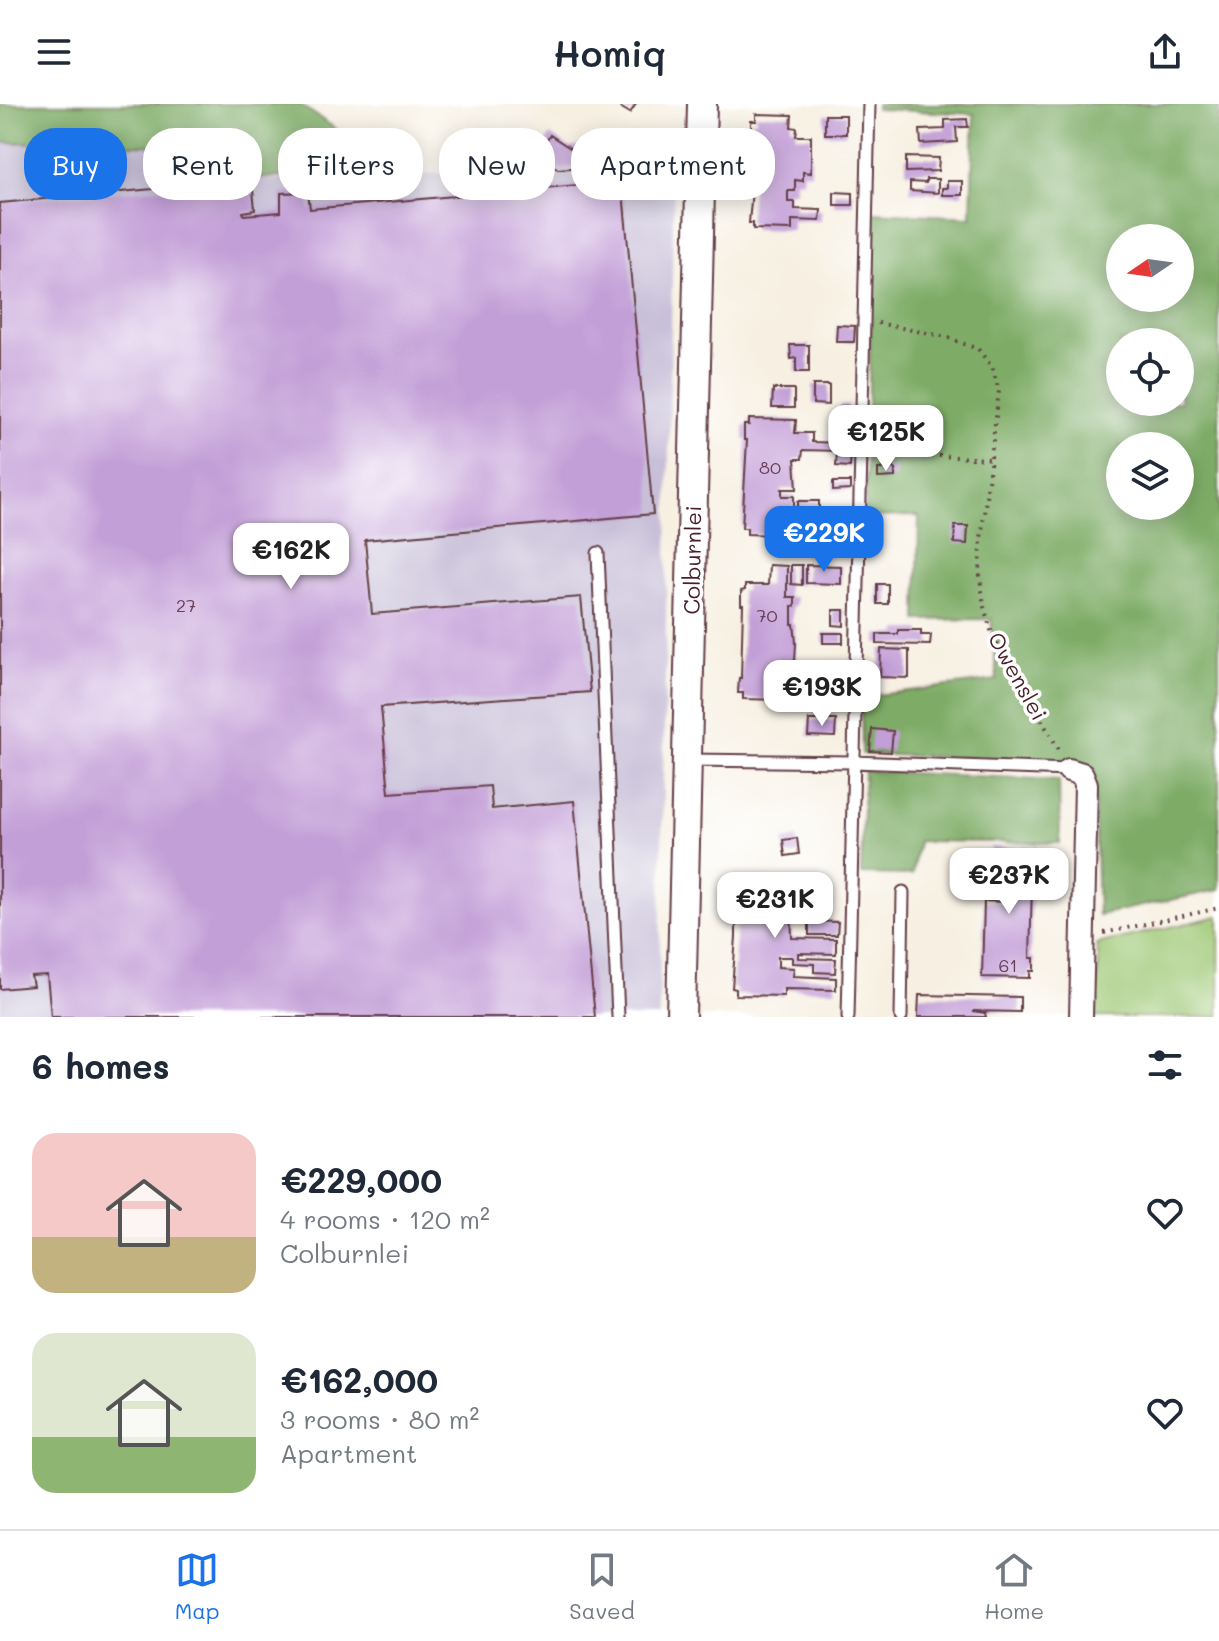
<!DOCTYPE html>
<meta charset="utf-8">
<style>
:root{--surface:#fff;--page:#f6f6f7;--text:#1f2937;--muted:#747a83;--line:#e0e1e3;--accent:#1a73e8}
body{margin:0;font-family:Mali,sans-serif;background:var(--page);color:var(--text);height:100vh;display:flex;flex-direction:column;font-size:30px;white-space:nowrap}
*{box-sizing:border-box;margin:0}
p{font-size:26px;color:var(--muted)}
.icon{flex:none;width:44px;height:44px;fill:none;stroke:currentColor;stroke-width:2;stroke-linecap:round;stroke-linejoin:round}
.map{position:relative;height:913px;overflow:hidden}
.panel{display:flex;flex-direction:column;background:var(--surface);flex:1}
.panel>*{flex:none}
.hud{position:absolute;left:24px;top:24px;width:800px;height:72px;display:flex;gap:16px}
.needle{width:52px;rotate:257deg}
.buttons{position:absolute;left:1106px;top:120px;display:grid;gap:16px}
.buttons a{display:grid;place-items:center;width:88px;height:88px;border-radius:50%;background:var(--surface);box-shadow:0 4px 20px #0003;font-size:40px}
.price{position:absolute;translate:-50% -68px;padding:0 18px;border-radius:16px;background:#fff;color:#222;font-size:26px;line-height:52px;filter:drop-shadow(0 2px 4px #0008)}
.price::after{content:'';position:absolute;left:50%;top:48px;width:24px;height:18px;margin-left:-12px;background:inherit;clip-path:polygon(0 0,100% 0,50% 100%)}
.price.current{background:var(--accent);color:#fff}
ul{padding:0;list-style:none}
li{display:flex;align-items:center;gap:24px;height:200px;padding:0 32px}
li span{display:grid;place-items:center;flex:none;width:224px;height:160px;border-radius:24px;color:#555}
li>.icon{margin-inline-start:auto}
span .icon{width:96px;height:96px;fill:#fffc;stroke-width:1}
li b{font-size:34px}
h2{display:flex;justify-content:space-between;align-items:center;height:96px;padding:0 32px;font-size:34px}
.pill{padding:0 28px;border-radius:32px;background:var(--surface);box-shadow:0 4px 20px #0003;font-size:28px;line-height:72px}
.pill.current{background:var(--accent);color:#fff}
header{display:flex;justify-content:space-between;align-items:center;height:104px;padding:0 32px;background:var(--surface);font-size:36px;font-weight:600}
.dock{display:flex;justify-content:space-around;align-items:center;height:112px;border-top:2px solid var(--line);background:var(--surface);font-size:22px;color:var(--muted)}
.dock a{display:grid;justify-items:center;gap:4px}
.dock .current{color:var(--accent)}
.map>svg:first-child{display:block}
.industrial{fill:#c8bfd8}
.green{fill:#9ec874;stroke:#747450;stroke-width:2}
.forest{fill:#7eac66;stroke:#646648;stroke-width:2;fill-rule:evenodd}
.building{fill:#c39fd7}
.lines{fill:none;stroke-linecap:round;stroke-linejoin:round}
.service-casing{stroke:#643e46;stroke-width:15}
.minor-casing{stroke:#643e46;stroke-width:26}
.tertiary-casing{stroke:#643e46;stroke-width:32}
.path{stroke:#643e46;stroke-width:4;stroke-dasharray:2 6;stroke-linecap:butt}
.service{stroke:#fff;stroke-width:11}
.minor{stroke:#fff;stroke-width:22}
.tertiary{stroke:#fff;stroke-width:28}
.labels{text-anchor:middle;dominant-baseline:central;stroke-width:7;stroke-linejoin:round;paint-order:stroke}
.number-label{font-size:18px;fill:#683f56}
.street-label{font-size:22px;fill:#4a1f2b;stroke:#fff}
</style>
<header><svg class="icon" aria-label="menu" viewBox="0 0 24 24"><path d="M4 6h16M4 12h16M4 18h16"/></svg>Homiq<svg class="icon" aria-label="share" viewBox="0 0 24 24"><path d="M12 15V3M7 8l5-5 5 5M5 13v7h14v-7"/></svg></header>
<div class="map">
<svg width="1219" height="913" viewBox="0 0 1219 913">
<rect width="100%" height="100%" fill="#fff"/>
<filter id="ink" filterUnits="userSpaceOnUse"><feTurbulence type="fractalNoise" baseFrequency=".0125" numOctaves="2"/><feDisplacementMap in="SourceGraphic" scale="16" xChannelSelector="R" yChannelSelector="G"/><feConvolveMatrix kernelMatrix="1 2 1 2 8 2 1 2 1" color-interpolation-filters="sRGB"/></filter>
<filter id="wash" filterUnits="userSpaceOnUse"><feTurbulence type="fractalNoise" baseFrequency=".006" numOctaves="4" result="noise"/><feDisplacementMap in="SourceGraphic" scale="32" xChannelSelector="R" yChannelSelector="G"/><feGaussianBlur stdDeviation="1.8" result="paint"/><feColorMatrix in="noise" values="0 0 0 0 0 0 0 0 0 0 0 0 0 0 0 0 0 1.4 0 .05"/><feComposite in="paint" operator="in"/></filter>
<g filter="url(#wash)">
<rect width="100%" height="100%" fill="#f7f0e2"/>
<path class="industrial" d="M0,38L215,43L255,74L271,76L674,61L659,913H0Z"/>
<path class="green" d="M1219,812V913H1095L1099,856L1096,840Z"/>
<path class="forest" d="M0,0H299L403,70L256,74L215,43L0,38Z
M876,0H1219V786L1098,811L1094,667L1059,657L862,650L861,593L997,576L991,515L917,516L919,412L865,413L874,108L971,113L974,10L876,5ZM1120,134H1180V194H1120ZM1120,238H1180V298H1120ZM1120,342H1180V402H1120Z
M864,667L1059,676L1060,739L918,737L912,771L861,770Z"/>
<g id="blocks">
<path class="building" d="M615,0H636L630,9Z
M756,10L792,11L791,23L797,24L796,32H811V69L803,68V77L795,76V87H788V98H795V105L821,106L820,117L792,116V126L753,125V119H749L752,86L754,31H751V17H756Z
M825,11H846V30H825Z
M967,15L968,23H956L957,38L921,40L920,26L945,25V16Z
M550,31L570,44L593,40L595,62L558,65L538,51Z
M906,53L939,54L938,67L906,68Z
M926,75H938V89L910,87V78L926,79Z
M252,76L255,106L243,108L244,111L281,108V89L308,88L310,105L622,77L653,410L365,436L372,510L581,493L590,588L381,603L389,689L490,682L492,705L574,697L595,913H51L47,871L31,872L33,882L0,885V99Z
M947,77H962V91H942V84H947Z
M834,88L853,89V101H834Z
M837,221L855,222L854,238H836Z
M790,241H809V268H796V254L791,255Z
M813,281H829V301L813,300Z
M773,285H794V304H772Z
M840,302H848L847,330L839,329Z
M749,315L796,316L795,329H812V338L841,339L840,347L803,346L802,355H795L797,385H782V392H794V403L798,404V397H819V411H802L801,424L795,423L794,446H774V431L747,430V424H742L747,336H744V321H749Z
M837,349H851L850,363L836,362Z
M895,364V373L878,374V365Z
M833,378H850V386L833,387Z
M955,422H968L967,440L954,439Z
M769,461L787,462V493H795V502H792V520H794L796,539L795,557H785L784,577L804,578V589L783,588V596L743,595V589H738L739,574H741L743,501H741V487L745,486V481H768Z
M791,461H802V481L791,480Z
M806,461L841,462V480L806,479Z
M877,480H888V500H877Z
M833,506H844V522L833,521Z
M898,526H921V531H931L930,541L877,540V530H898Z
M823,529H843V539H823Z
M881,545L909,546V574L880,573Z
M809,616H836L835,633L808,632Z
M872,625L893,627L891,648L870,647Z
M797,734L799,750L785,752L783,736Z
M991,743L1032,744L1031,766H1036V781L1032,780L1030,854H1034V867H1030V874L982,873L984,797L1006,798L1008,779L990,778Z
M738,775L794,778V787L818,788L819,807H791L792,834L836,835V850L798,849V854L836,855L835,869L814,868V860L792,859V853H778V863L794,864L793,872L836,874V886L784,885V892L736,891V885L732,884L736,833V797H733L734,782H737Z
M809,817L838,818L837,831H809Z
M919,891L1020,893V908L973,907L985,909L986,913H918Z"/>
</g>
</g>
<g filter="url(#ink)">
<use href="#blocks" fill-opacity="0" stroke="#643e46" stroke-width="2"/>
<g class="lines">
<g class="service-casing">
<path id="service" d="M598,449L618,913
M688,656L854,658L1069,666
M848,913L869,0
M901,913L903,788"/>
</g>
<g class="minor-casing">
<path id="minor" d="M1069,666L1082,670L1086,680L1081,913"/>
</g>
<g class="tertiary-casing">
<path id="tertiary" d="M681,913L702,0"/>
</g>
<path class="path" d="M878,219L946,233L978,245L992,263L999,287L981,435L980,472L984,503L993,533L1059,646
M875,348L989,355
M1104,829L1219,804"/>
<use href="#service" class="service"/>
<use href="#minor" class="minor"/>
<use href="#tertiary" class="tertiary"/>
</g>
</g>
<g class="labels">
<g class="number-label">
<text x="770" y="363">80</text>
<text x="186" y="501">27</text>
<text x="767" y="511">70</text>
<text x="1008" y="861">61</text>
</g>
<g class="street-label">
<text transform="translate(692 456) rotate(-89)">Colburnlei</text>
<text transform="translate(1018 572) rotate(61)">Owenslei</text>
</g>
</g>
</svg>
<div class="buttons">
<a><svg class="needle" viewBox="-14 -14 28 28"><path d="M0-13l5 13h-10z" fill="#e53935"/><path d="M0 13l5-13h-10z" fill="#747a83"/></svg></a>
<a><svg class="icon" aria-label="locate" viewBox="0 0 24 24"><circle cx="12" cy="12" r="6"/><path d="M12 2v4M12 18v4M2 12h4M18 12h4"/></svg></a>
<a><svg class="icon" aria-label="layers" viewBox="0 0 24 24"><path d="M12 4l9 5-9 5-9-5zM3 14l9 5 9-5"/></svg></a>
</div>
<b class="price" style="left:886px;top:369px">€125K</b>
<b class="price current" style="left:824px;top:470px">€229K</b>
<b class="price" style="left:291px;top:487px">€162K</b>
<b class="price" style="left:822px;top:624px">€193K</b>
<b class="price" style="left:1009px;top:812px">€237K</b>
<b class="price" style="left:775px;top:836px">€231K</b>
<div class="hud">
<a class="pill current">Buy</a>
<a class="pill">Rent</a>
<a class="pill">Filters</a>
<a class="pill">New</a>
<a class="pill">Apartment</a>
</div>
</div>
<section class="panel">
<h2>6 homes<svg class="icon" aria-label="filters" viewBox="0 0 24 24"><path d="M4 7h16M4 17h16"/><circle cx="9" cy="7" r="2"/><circle cx="15" cy="17" r="2"/></svg></h2>
<ul>
<li><span style="background:linear-gradient(#f6c9c9 65%,#c2b280 0)"><svg class="icon" aria-label="home" viewBox="0 0 24 24"><path d="M3 11l9-7 9 7M6 9v11h12V9"/></svg></span><div><b>€229,000</b><p>4 rooms · 120 m²</p><p>Colburnlei</p></div><svg class="icon" aria-label="heart" viewBox="0 0 24 24"><path d="M12 20l-8-8c-3-5 5-10 8-4 3-6 11-1 8 4z"/></svg></li>
<li><span style="background:linear-gradient(#dfe7d0 65%,#8fb573 0)"><svg class="icon" aria-label="home" viewBox="0 0 24 24"><path d="M3 11l9-7 9 7M6 9v11h12V9"/></svg></span><div><b>€162,000</b><p>3 rooms · 80 m²</p><p>Apartment</p></div><svg class="icon" aria-label="heart" viewBox="0 0 24 24"><path d="M12 20l-8-8c-3-5 5-10 8-4 3-6 11-1 8 4z"/></svg></li>
</ul>
</section>
<nav class="dock">
<a class="current"><svg class="icon" aria-label="map" viewBox="0 0 24 24"><path d="M3 6l6-2 6 2 6-2v14l-6 2-6-2-6 2zM9 4v14M15 6v14"/></svg>Map</a>
<a><svg class="icon" aria-label="saved" viewBox="0 0 24 24"><path d="M7 4h10v16l-5-4-5 4z"/></svg>Saved</a>
<a><svg class="icon" aria-label="home" viewBox="0 0 24 24"><path d="M3 11l9-7 9 7M6 9v11h12V9"/></svg>Home</a>
</nav>
